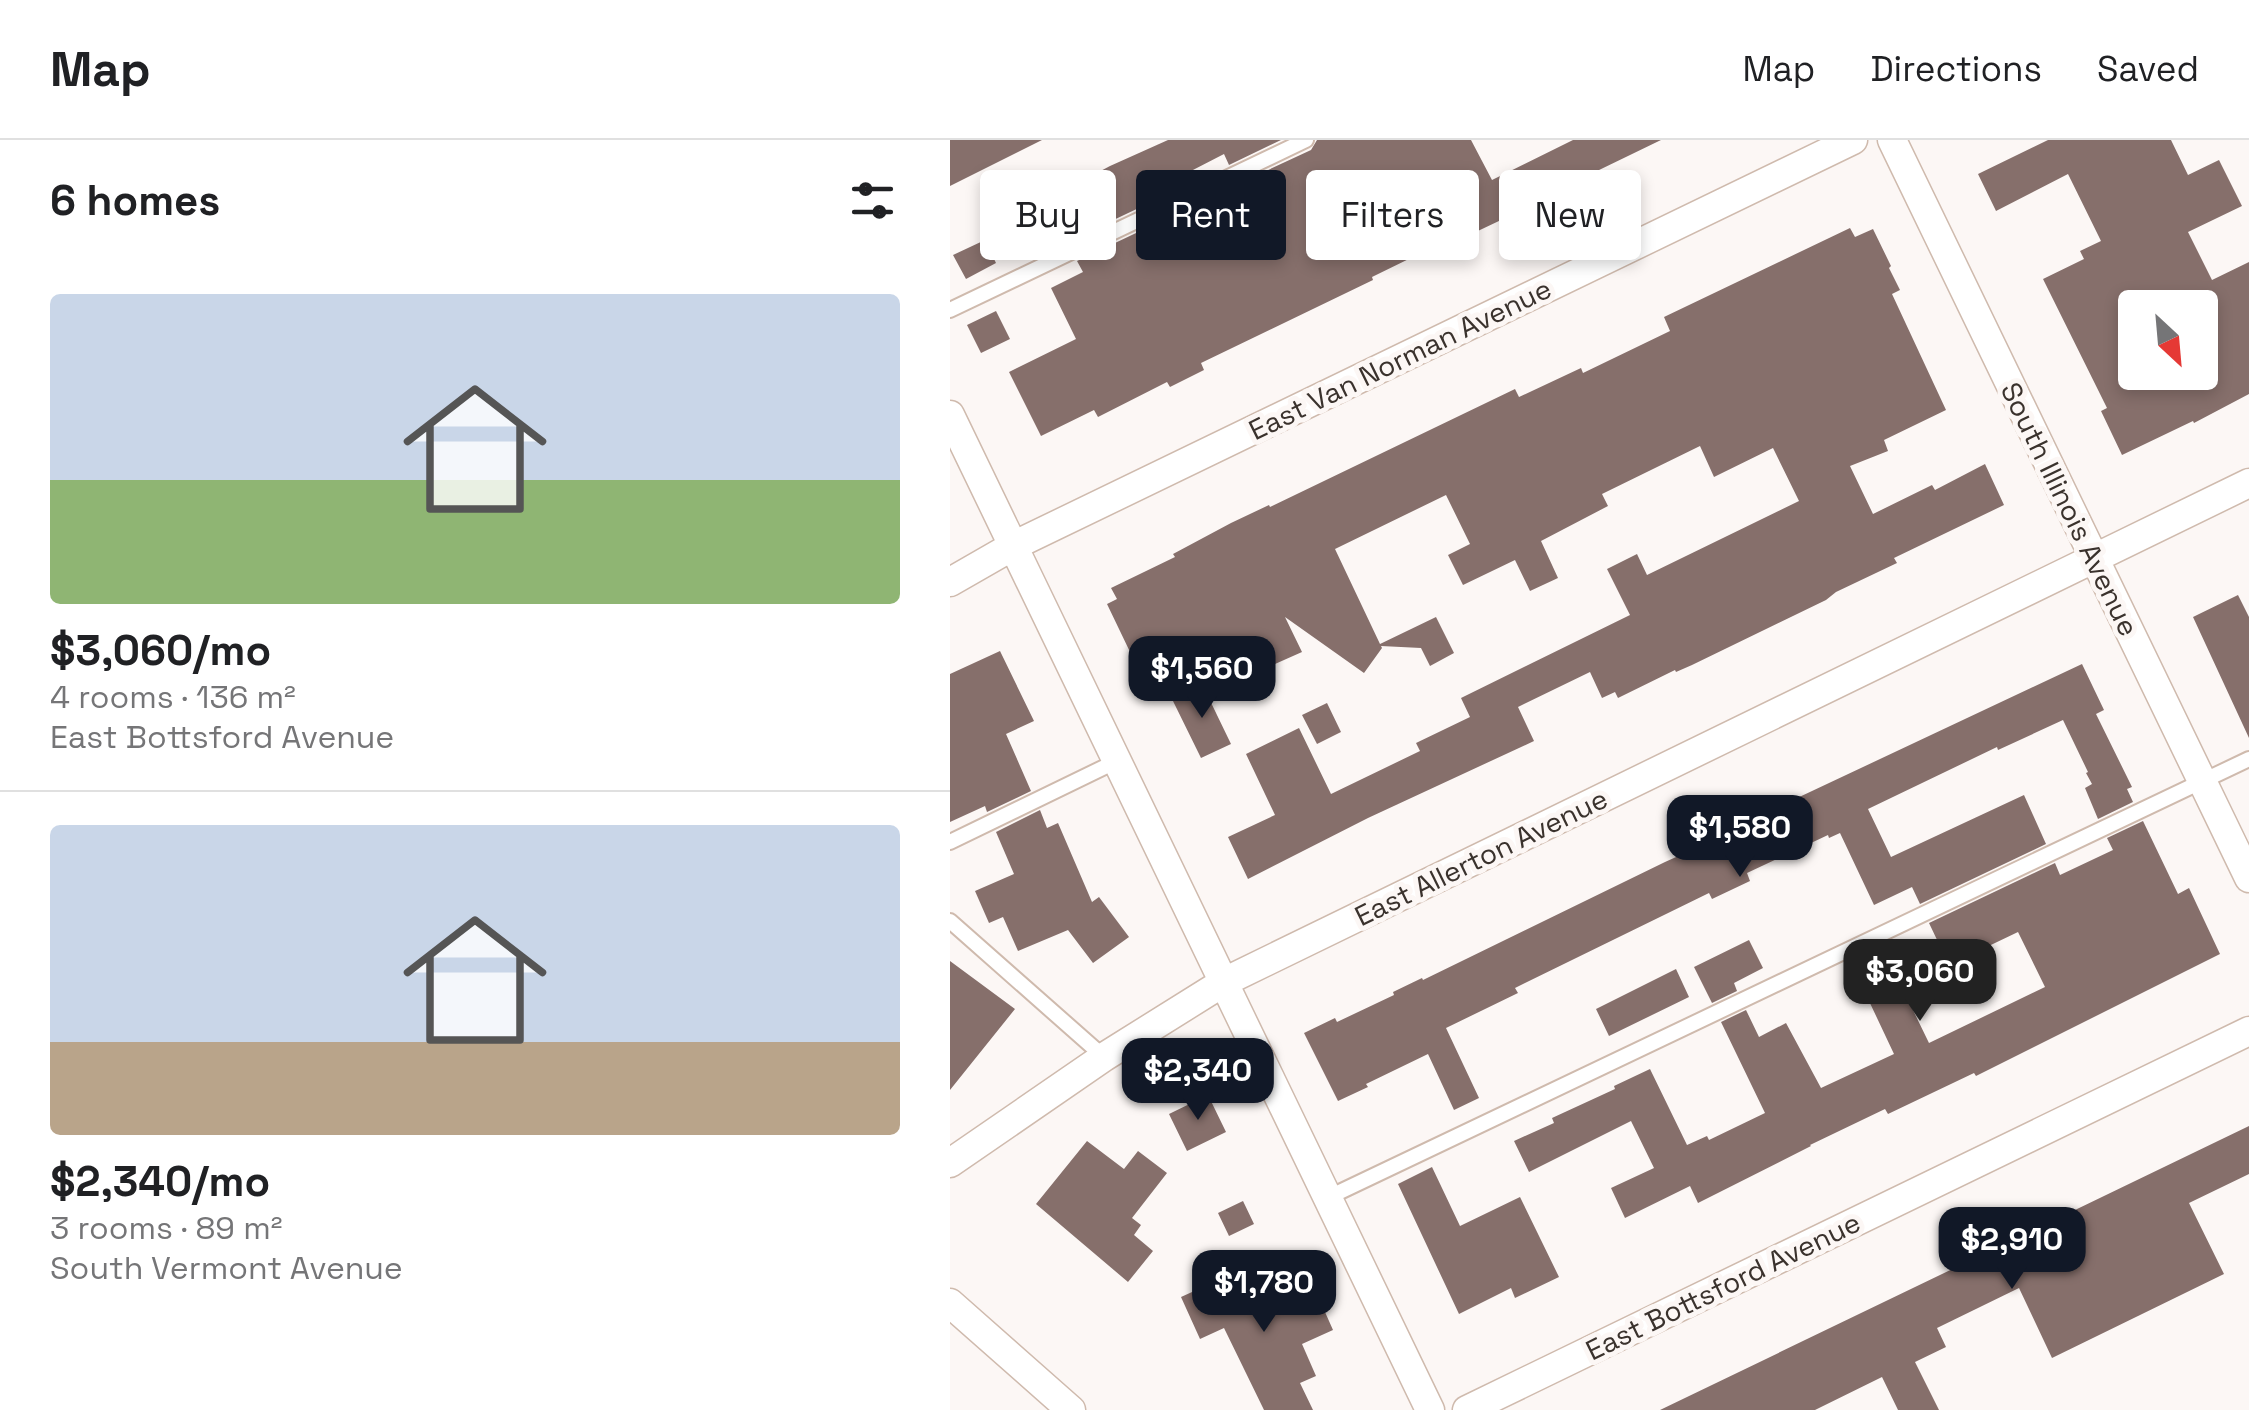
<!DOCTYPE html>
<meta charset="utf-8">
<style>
:root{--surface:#fff;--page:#f6f6f6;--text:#202124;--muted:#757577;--line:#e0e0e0;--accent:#111827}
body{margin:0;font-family:"Space Grotesk",sans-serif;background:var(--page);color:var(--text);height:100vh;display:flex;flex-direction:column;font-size:38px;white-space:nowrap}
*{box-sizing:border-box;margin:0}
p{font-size:32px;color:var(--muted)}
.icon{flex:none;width:55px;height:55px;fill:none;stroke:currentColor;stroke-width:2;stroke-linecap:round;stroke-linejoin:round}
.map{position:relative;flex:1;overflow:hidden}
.drawer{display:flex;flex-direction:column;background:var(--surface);width:950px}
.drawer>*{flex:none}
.banner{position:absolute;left:30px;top:30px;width:950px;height:90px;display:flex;gap:20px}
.needle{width:65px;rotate:154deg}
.buttons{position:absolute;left:1168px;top:150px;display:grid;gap:20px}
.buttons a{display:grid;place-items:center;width:100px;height:100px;border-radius:10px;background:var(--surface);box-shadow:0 5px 15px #0003;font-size:50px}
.price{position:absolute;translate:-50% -85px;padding:0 22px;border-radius:20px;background:var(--accent);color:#fff;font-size:32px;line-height:65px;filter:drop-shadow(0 2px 5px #0008)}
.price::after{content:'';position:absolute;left:50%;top:60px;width:30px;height:22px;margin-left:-15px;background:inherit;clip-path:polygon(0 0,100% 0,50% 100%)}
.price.selected{background:#222;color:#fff}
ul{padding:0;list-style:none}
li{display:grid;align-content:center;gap:20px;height:530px;padding:0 50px}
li+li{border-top:2px solid var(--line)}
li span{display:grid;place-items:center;height:310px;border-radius:10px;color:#555}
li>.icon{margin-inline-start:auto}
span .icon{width:180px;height:180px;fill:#fffc;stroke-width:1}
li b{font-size:42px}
h2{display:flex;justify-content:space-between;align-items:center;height:120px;padding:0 50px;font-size:42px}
.pill{padding:0 35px;border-radius:10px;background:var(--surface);box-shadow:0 5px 15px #0003;font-size:35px;line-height:90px}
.pill.selected{background:var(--accent);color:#fff}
header{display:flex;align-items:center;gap:60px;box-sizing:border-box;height:140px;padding:0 50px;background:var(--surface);border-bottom:2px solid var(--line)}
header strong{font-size:48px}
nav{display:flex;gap:55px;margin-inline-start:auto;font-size:35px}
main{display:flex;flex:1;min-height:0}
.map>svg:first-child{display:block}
.building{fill:#866f6b;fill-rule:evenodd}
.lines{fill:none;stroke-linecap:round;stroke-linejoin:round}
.lane-casing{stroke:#cfbaad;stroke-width:18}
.street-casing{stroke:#cfbaad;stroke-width:31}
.lane{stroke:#fff;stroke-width:14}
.street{stroke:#fff;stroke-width:28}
.labels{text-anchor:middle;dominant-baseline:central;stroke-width:10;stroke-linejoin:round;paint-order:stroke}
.street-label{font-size:28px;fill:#3a322d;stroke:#fcf7f5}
</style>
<header>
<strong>Map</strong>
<nav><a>Map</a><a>Directions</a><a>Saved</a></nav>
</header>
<main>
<section class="drawer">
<h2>6 homes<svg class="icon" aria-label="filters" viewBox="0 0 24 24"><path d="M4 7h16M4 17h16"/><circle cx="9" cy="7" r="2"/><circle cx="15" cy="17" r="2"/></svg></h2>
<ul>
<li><span style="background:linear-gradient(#c9d6e8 60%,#8fb573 0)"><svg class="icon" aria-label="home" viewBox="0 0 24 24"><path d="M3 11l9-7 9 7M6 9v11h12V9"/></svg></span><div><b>$3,060/mo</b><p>4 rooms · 136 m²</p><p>East Bottsford Avenue</p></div></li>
<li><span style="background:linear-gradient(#c9d6e8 70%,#b9a48a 0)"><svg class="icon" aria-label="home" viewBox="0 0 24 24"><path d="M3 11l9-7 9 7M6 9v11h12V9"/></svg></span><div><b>$2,340/mo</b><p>3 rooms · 89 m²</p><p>South Vermont Avenue</p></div></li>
</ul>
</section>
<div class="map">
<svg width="1299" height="1270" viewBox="0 0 1299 1270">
<rect width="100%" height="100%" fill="#fcf7f5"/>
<path class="building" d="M0,0H92L0,46Z
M218,0H331L279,25L274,14L208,48L212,57L117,102L96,60L160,26Z
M367,0H521L542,40L623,0H711L614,47L597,58L600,64L573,77L570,71L471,118L469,114L422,137L423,140L251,223L254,230L220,247L217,242L148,277L144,270L91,296L59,232L126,199L101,148L133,132L127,121L222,76L241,115L306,80L288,44L361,10Z
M1098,0H1221L1238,35L1269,20L1292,66L1238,92L1262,140L1299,122V254L1244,283L1243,281L1172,315L1151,271L1157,268L1093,139L1134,119L1130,111L1151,101L1118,34L1046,71L1028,34ZM1185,168H1250V232H1218L1185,248Z
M900,88L905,97L923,89L941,126L939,128L950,150L942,154L996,270L934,300L938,311L900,326L923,374L982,345L985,350L1035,324L1054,365L944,418L947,423L886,452L876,460L742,525L726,532L725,530L668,558L665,552L652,558L640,532L568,567L584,601L418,678L298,739L278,697L325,675L296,614L349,588L381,654L470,611L466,603L520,577L511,558L680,475L657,429L687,414L697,435L849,361L823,308L764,337L750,306L652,354L658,366L591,401L608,438L580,451L565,420L513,445L498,415L520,404L496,355L385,409L430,504L486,477L504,513L480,526L471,508L431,506L432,508L414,533L335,477L352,512L325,524L318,509L229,552L205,502L181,514L157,464L167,459L161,448L225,417L223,414L281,383L319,365L320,367L565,249L569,257L631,228L633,233L720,191L714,177Z
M35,100L46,123L16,139L3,115Z
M46,171L60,199L31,213L17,185Z
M1288,455L1299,477V598L1243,477Z
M50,511L84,581L56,594L81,651L37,672L35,666L0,682V534Z
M1132,524L1154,570L1146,574L1182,647L1177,649L1183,662L1148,679L1135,648L1142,644L1136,633L1138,632L1113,580L1048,610L1047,607L918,669L941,717L1074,655L1096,704L970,764L962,747L924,765L890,693L879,698L878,695L797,733L800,741L762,759L759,753L565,848L568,853L496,888L529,958L504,970L478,914L416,944L418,947L388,961L354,893L385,878L387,882L444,855L443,852L472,838L473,840L715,722L795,686L794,683Z
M252,544L281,604L251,618L222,559Z
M377,563L391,592L367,604L352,575Z
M90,670L97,688L108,683L142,762L149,757L179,797L143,823L118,790L68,811L53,777L39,783L25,751L64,734L46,692Z
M1193,681L1228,754L1239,748L1270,814L1026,936L1024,933L938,974L935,969L860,1005L861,1006L748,1063L740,1046L675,1078L661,1048L704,1028L681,981L579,1032L564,1001L604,983L602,978L665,949L664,946L700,929L737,1005L757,996L759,1000L815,973L771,882L796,870L809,897L836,883L871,948L944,914L911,844L943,829L979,903L1095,847L1068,792L999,825L979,783L1105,723L1110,735L1163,710L1157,698Z
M799,800L813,828L784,843L787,851L762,863L744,827Z
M0,821L65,869L0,950Z
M726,829L739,857L659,896L646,869Z
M258,955L276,992L237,1011L219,974Z
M1299,986V1034L1239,1063L1274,1134L1102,1218L1069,1148L987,1188L996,1207L965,1222L989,1270H948L932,1237L865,1270H710Z
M137,1001L174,1029L188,1011L217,1033L182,1078L191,1085L184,1095L203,1111L178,1142L86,1064Z
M482,1027L510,1086L570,1057L609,1137L565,1158L561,1148L509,1174L448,1044Z
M293,1061L304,1084L279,1096L268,1073Z
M284,1133L295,1158L344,1134L361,1167L371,1163L383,1190L352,1204L366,1236L350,1243L363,1270H314L274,1188L250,1199L231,1157Z"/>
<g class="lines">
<g class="lane-casing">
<path id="lane" d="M0,170L356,0
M0,702L167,621
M0,781L154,917
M377,1058L1299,619"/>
</g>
<g class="street-casing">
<path id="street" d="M942,0L1299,738
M0,275L480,1270
M0,442L63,406L903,0
M0,1023L154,917L274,842L1299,343
M0,1163L121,1270
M517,1270L1299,891"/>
</g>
<use href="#lane" class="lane"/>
<use href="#street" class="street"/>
</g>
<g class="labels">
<g class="street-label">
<text transform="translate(450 219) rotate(-26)">East Van Norman Avenue</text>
<text transform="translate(1120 369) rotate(64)">South Illinois Avenue</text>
<text transform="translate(531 717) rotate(-26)">East Allerton Avenue</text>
<text transform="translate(773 1146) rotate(-26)">East Bottsford Avenue</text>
</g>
</g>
</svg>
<div class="buttons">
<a><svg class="needle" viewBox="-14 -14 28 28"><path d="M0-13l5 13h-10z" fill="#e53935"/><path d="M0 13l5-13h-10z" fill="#757577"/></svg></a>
</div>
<b class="price" style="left:252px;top:581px">$1,560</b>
<b class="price" style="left:790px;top:740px">$1,580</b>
<b class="price selected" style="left:970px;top:884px">$3,060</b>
<b class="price" style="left:248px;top:983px">$2,340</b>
<b class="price" style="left:1062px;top:1152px">$2,910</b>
<b class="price" style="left:314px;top:1195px">$1,780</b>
<div class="banner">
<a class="pill">Buy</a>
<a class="pill selected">Rent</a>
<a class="pill">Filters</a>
<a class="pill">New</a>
</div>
</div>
</main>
